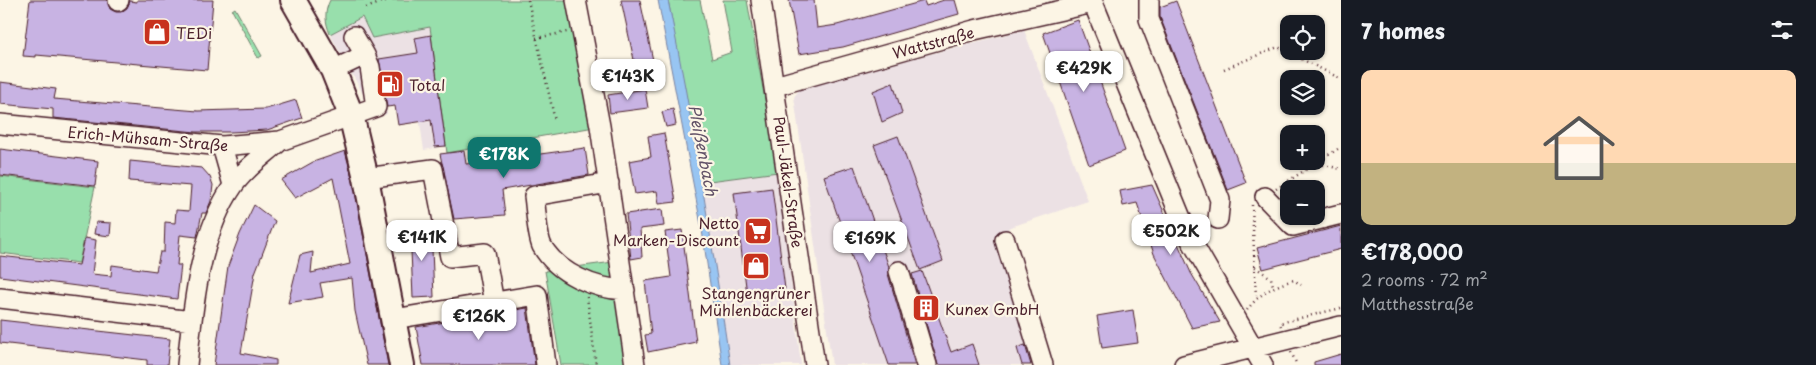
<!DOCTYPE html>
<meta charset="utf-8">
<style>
:root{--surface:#171b24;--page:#242831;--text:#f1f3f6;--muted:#9ea1a6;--accent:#0f766e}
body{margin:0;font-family:"Playpen Sans",sans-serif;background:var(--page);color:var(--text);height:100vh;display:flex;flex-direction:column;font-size:19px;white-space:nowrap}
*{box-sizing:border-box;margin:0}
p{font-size:16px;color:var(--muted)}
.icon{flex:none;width:28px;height:28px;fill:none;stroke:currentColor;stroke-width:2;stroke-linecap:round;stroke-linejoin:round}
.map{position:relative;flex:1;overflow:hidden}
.details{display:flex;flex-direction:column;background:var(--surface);width:475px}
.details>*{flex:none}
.tools{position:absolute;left:1280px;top:15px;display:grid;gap:10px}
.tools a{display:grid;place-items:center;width:45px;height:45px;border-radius:10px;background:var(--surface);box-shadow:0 1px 4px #0004;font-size:25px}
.price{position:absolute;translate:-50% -42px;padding:0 11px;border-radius:10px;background:#fff;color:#222;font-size:16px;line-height:32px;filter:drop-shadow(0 1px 2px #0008)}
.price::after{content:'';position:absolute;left:50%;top:30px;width:15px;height:11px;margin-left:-8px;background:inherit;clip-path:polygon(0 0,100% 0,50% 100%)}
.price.selected{background:var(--accent);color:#fff}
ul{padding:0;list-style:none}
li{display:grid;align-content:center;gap:10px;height:265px;padding:0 20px}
li span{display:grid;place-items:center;height:155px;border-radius:10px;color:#555}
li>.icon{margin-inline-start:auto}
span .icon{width:90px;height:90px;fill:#fffc;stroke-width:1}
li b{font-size:21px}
h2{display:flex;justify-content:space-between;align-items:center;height:60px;padding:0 20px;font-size:21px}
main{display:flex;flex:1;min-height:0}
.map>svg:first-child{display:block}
.built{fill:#ece1e4}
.green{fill:#98dfac;stroke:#717f6c}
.water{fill:#98c5f2;stroke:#7983a2}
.building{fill:#c8b3e3;stroke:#4a1f2b}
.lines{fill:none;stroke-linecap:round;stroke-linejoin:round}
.minor-casing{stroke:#4a1f2b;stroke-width:22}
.major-casing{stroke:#4a1f2b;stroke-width:28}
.path{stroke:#4a1f2b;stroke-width:2.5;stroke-dasharray:1 4;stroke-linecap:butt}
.minor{stroke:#fcf5e5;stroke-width:19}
.major{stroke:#fcf5e5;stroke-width:24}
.labels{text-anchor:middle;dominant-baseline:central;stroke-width:4.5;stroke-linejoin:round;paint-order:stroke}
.poi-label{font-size:15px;fill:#4a1f2b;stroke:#fcf5e5;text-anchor:start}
.street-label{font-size:15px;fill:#4a1f2b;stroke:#fcf5e5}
.water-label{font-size:16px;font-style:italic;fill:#615167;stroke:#fcf5e5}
</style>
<main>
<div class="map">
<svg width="1341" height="365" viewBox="0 0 1341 365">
<rect width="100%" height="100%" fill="#fcf5e5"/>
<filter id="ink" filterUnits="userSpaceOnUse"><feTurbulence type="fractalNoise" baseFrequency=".02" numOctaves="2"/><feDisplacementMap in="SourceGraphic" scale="10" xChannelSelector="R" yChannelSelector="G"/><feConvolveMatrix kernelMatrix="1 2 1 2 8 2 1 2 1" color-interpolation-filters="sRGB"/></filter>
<g filter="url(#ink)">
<path class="built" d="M362,17L372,38L430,27L447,146L424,150L417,103L386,107L387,114L370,119L362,92L330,34Z
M1024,30L1088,201L1008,228L1042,365H832L794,97L801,87Z
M778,172L801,365H730L702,182Z"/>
<path class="green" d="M330,0H576L600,126L447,153L430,27L372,38L362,17L330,34C325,21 324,13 330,0Z
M668,0H700L712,59L732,52L723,0H747L778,172L702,182Z
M235,8L262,56L258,58L232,10Z
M0,176L95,187L79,263L0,253Z
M621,261L635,365H561L545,271Z"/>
<path class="water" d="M658,0H668C693,121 712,243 730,365H722L702,230Z"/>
<path class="building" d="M30,0H107L110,9L116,12H121L127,8L130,1L137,2V0H213L207,70L36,55V57L23,56Z
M621,0H640L657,79L639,83Z
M789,0H814L817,28L837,25L924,1L926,6L944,0H955L959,14L843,47L799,54Z
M1176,1L1246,183L1228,190L1160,17V7Z
M1078,20L1125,151L1089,165L1043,33Z
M431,35L446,146L435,147L431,120L398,125L395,106L387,107L379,59L418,53L415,38Z
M0,82L56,89L54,99L198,111L266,109L296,100L302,118L267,130L231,132H196L53,118V109L0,104Z
M893,83L902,113L882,122L873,91Z
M645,89L648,108L610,113L608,95Z
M673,109L676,125L666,127L662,112Z
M664,133L676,202L659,204L657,191L635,194L629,161L651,157L648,136Z
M898,136L943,261L920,270L874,145Z
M585,148L589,175L502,190L505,215L454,219L440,154L464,151L466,164Z
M0,149L98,161L95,186L0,175Z
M345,151L353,181L388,365H367L355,311L352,278L320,283L323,297L288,303L300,255L313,252L311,273L350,264L333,178L295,198L281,180L313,162Z
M130,161L202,168L210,177L213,185L211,201L206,213H202L197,237L180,235L177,265H181L177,299L0,276V256L79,265L85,238L96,240L92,274L111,276L112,265L156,271L160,252H164L165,222L175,223L176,210L189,211L191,186L129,181Z
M854,166L889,267L888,274L915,365H889L824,176Z
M1152,185L1191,273L1220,322L1192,328L1154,254L1137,203L1123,206L1120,191Z
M772,188L785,289L747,294L734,193Z
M254,205L275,221L255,273L241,353L276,360V365H214L228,266L240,234Z
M662,209L664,226L640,229L642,257L631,259L626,214Z
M96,222L111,223L110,236L94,234Z
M431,225L434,297L413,298L410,226Z
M1341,226V249L1263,269L1257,248Z
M682,230L696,342L648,352L645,335L651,334L645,281L671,277L665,232Z
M922,271L951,352L972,344L979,365H938L912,274Z
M527,308L535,365H423L416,327Z
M1133,310L1138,343L1102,348L1097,316Z
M0,320L170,339L167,365H147V360L0,343Z
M1025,345L1031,365H1022L1017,348Z
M1341,354V365H1314V362Z"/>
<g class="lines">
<g class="minor-casing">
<path id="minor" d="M576,0L600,126L635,365
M761,0L815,365
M1092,0L1188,235L1263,365
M1149,0V19L1220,200L1218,219
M118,1L119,0
M354,36L365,55
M775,86L974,30L1093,3
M0,124L222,146L280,141L376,107L370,67L365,55L333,70
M222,146L233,185
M366,178L433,169L450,257L485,253L494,303
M609,183L534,196C536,209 537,236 542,246C558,274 595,289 625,290
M1265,197L1293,226L1341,214
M1005,240L1043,365
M899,271L927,365
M0,298L192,321
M394,319L537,295L546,365
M187,365C193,307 199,235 233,186C245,168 265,155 280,141
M1184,365L1341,326"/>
</g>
<g class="major-casing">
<path id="major" d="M293,0L333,70L351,115L366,178L402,365"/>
</g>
<path class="path" d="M528,0L555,121
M366,8L388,0
M536,38L567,32
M1224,69L1278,47L1341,79
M1316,163L1341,147
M1276,189L1316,163L1341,169
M1252,205L1256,298
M1255,267L1271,278L1273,286
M587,297L596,365
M1247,310C1260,293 1273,286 1294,280L1301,285
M1281,326L1280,323L1341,308
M1291,352L1297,365"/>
<use href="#minor" class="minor"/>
<use href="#major" class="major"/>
</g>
</g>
<defs>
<g id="shop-square" transform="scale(1.4375)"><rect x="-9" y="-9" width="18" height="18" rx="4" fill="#c8321e" stroke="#fcf5e5"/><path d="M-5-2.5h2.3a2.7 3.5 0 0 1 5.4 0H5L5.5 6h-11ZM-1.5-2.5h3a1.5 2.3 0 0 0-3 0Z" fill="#fff"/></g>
<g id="fuel-square" transform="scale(1.4375)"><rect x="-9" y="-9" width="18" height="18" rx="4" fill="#c8321e" stroke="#fcf5e5"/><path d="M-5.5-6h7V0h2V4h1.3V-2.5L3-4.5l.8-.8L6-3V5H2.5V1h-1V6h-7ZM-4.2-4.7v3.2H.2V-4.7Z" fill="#fff"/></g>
<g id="supermarket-square" transform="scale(1.4375)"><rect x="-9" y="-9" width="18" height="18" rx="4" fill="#c8321e" stroke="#fcf5e5"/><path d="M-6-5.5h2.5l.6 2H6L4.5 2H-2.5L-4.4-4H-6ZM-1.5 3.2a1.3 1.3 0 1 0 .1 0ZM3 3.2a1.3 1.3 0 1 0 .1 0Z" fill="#fff"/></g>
<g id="building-square" transform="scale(1.4375)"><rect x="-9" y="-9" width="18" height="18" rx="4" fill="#c8321e" stroke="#fcf5e5"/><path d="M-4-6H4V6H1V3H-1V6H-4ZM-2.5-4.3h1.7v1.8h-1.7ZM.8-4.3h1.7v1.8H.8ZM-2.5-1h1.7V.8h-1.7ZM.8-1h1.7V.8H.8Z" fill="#fff"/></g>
</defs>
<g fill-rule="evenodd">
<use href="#shop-square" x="157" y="32"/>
<use href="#fuel-square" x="390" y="84"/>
<use href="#supermarket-square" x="758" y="231"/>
<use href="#shop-square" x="756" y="266"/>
<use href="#building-square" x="926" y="308"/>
</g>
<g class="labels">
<g class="poi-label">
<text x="176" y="32">TEDi</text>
<text x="409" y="84">Total</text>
<text x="739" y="222" text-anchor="end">Netto<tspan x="739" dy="17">Marken-Discount</tspan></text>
<text x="756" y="292" text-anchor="middle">Stangengrüner<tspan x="756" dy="17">Mühlenbäckerei</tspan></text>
<text x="945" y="308">Kunex GmbH</text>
</g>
<g class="street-label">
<text transform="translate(933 42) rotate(-15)">Wattstraße</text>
<text transform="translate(148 138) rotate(5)">Erich-Mühsam-Straße</text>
<text transform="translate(789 182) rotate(82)">Paul-Jäkel-Straße</text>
</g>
<g class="water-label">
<text transform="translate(704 150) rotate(79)">Pleißenbach</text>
</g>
</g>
</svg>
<div class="tools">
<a><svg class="icon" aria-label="locate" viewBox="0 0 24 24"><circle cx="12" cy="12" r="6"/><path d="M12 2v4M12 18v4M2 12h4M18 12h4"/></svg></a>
<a><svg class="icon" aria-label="layers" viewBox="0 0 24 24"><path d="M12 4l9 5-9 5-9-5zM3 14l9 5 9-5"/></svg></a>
<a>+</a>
<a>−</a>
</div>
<b class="price" style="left:1084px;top:93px">€429K</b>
<b class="price" style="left:628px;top:101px">€143K</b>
<b class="price selected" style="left:504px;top:179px">€178K</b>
<b class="price" style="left:1171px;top:256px">€502K</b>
<b class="price" style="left:422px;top:262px">€141K</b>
<b class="price" style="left:870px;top:263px">€169K</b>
<b class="price" style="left:479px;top:341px">€126K</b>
</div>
<section class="details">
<h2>7 homes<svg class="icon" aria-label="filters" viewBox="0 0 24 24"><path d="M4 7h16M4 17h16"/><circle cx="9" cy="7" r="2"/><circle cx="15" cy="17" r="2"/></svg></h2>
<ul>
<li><span style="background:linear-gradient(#ffd9b3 60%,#c2b280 0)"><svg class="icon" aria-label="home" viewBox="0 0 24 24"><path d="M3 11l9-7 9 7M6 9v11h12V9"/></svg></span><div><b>€178,000</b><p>2 rooms · 72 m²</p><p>Matthesstraße</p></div></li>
</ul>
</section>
</main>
